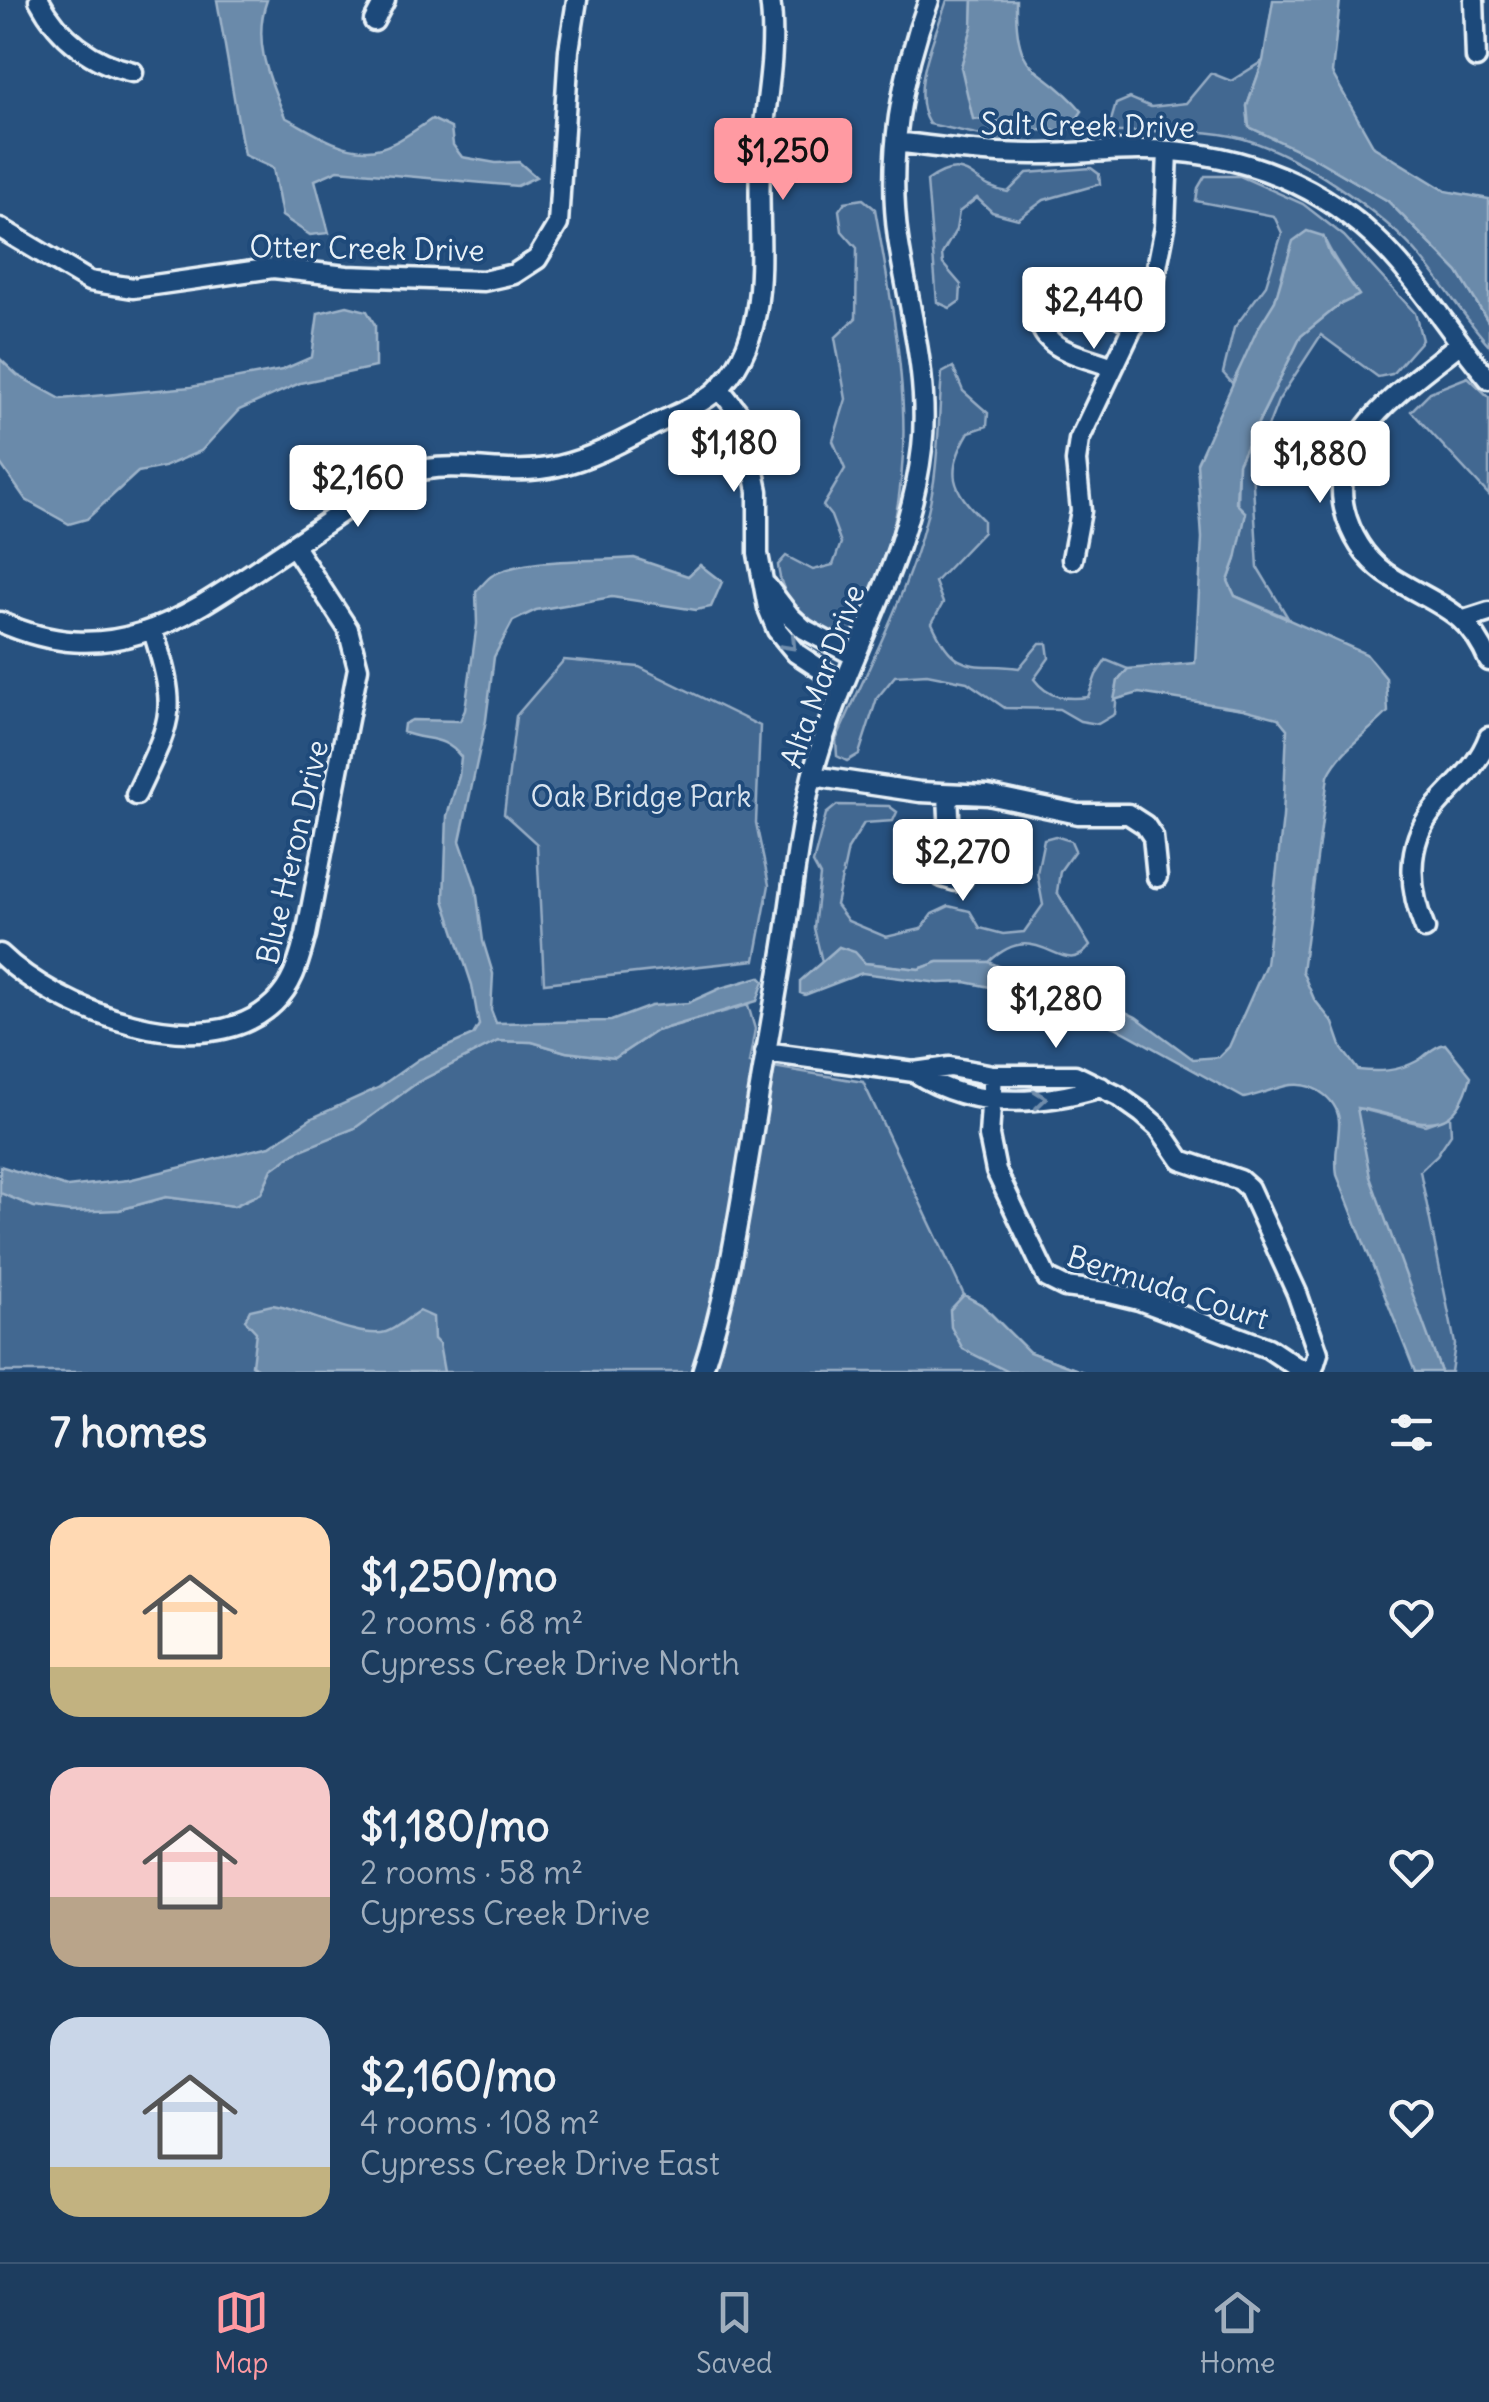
<!DOCTYPE html>
<meta charset="utf-8">
<style>
:root{--surface:#1d3d5f;--page:#254465;--text:#f1f3f6;--muted:#a0aebd;--line:#3b5674;--accent:#ff9aa2}
body{margin:0;font-family:Delius,sans-serif;background:var(--page);color:var(--text);height:100vh;display:flex;flex-direction:column;font-size:38px;white-space:nowrap}
*{box-sizing:border-box;margin:0}
p{font-size:32px;color:var(--muted)}
.icon{flex:none;width:55px;height:55px;fill:none;stroke:currentColor;stroke-width:2;stroke-linecap:round;stroke-linejoin:round}
.map{position:relative;height:1372px;overflow:hidden}
.panel{display:flex;flex-direction:column;background:var(--surface);flex:1}
.panel>*{flex:none}
.price{position:absolute;translate:-50% -85px;padding:0 22px;border-radius:10px;background:#fff;color:#222;font-size:32px;line-height:65px;filter:drop-shadow(0 2px 5px #0008)}
.price::after{content:'';position:absolute;left:50%;top:60px;width:30px;height:22px;margin-left:-15px;background:inherit;clip-path:polygon(0 0,100% 0,50% 100%)}
.price.active{background:var(--accent);color:#111}
ul{padding:0;list-style:none}
li{display:flex;align-items:center;gap:30px;height:250px;padding:0 50px}
li span{display:grid;place-items:center;flex:none;width:280px;height:200px;border-radius:30px;color:#555}
li>.icon{margin-inline-start:auto}
span .icon{width:120px;height:120px;fill:#fffc;stroke-width:1}
li b{font-size:42px}
h2{display:flex;justify-content:space-between;align-items:center;height:120px;padding:0 50px;font-size:42px}
.tab-bar{display:flex;justify-content:space-around;align-items:center;height:140px;border-top:2px solid var(--line);background:var(--surface);font-size:28px;color:var(--muted)}
.tab-bar a{display:grid;justify-items:center;gap:5px}
.tab-bar .active{color:var(--accent)}
.map>svg:first-child{display:block}
.green{fill:#436891;stroke:#96acc4;stroke-width:2.5}
.water{fill:#6b8aaa;stroke:#9db3c9;stroke-width:2.5}
.lines{fill:none;stroke-linecap:round;stroke-linejoin:round}
.minor-casing{stroke:#e8f1f8;stroke-width:25}
.minor{stroke:#1f4a7a;stroke-width:18}
.oneway{stroke:#6f8dac}
.labels{text-anchor:middle;dominant-baseline:central;stroke-width:8;stroke-linejoin:round;paint-order:stroke}
.street-label{font-size:30px;fill:#e8f1f8;stroke:#1f4a7a}
.park-label{font-size:30px;fill:#d8e3ee;stroke:#1f4a7a}
</style>
<div class="map">
<svg width="1489" height="1372" viewBox="0 0 1489 1372">
<rect width="100%" height="100%" fill="#27517f"/>
<filter id="ink" filterUnits="userSpaceOnUse"><feTurbulence type="fractalNoise" baseFrequency=".01" numOctaves="2"/><feDisplacementMap in="SourceGraphic" scale="20" xChannelSelector="R" yChannelSelector="G"/><feConvolveMatrix kernelMatrix="1 2 1 2 8 2 1 2 1" color-interpolation-filters="sRGB"/></filter>
<g filter="url(#ink)">
<path class="green" d="M947,0H973L972,27L961,67L1008,122L1029,131L1024,138H995L929,124C908,91 936,35 947,0Z
M1263,61L1247,106L1249,127L1309,155L1388,201L1458,272L1489,323V345C1465,318 1446,288 1423,260C1385,213 1291,148 1232,136C1194,129 1155,131 1116,132L1110,124L1116,104L1130,98L1151,107L1186,103L1211,73L1231,81Z
M1091,168L1099,174L1100,184L1044,200L1018,219L992,212L977,198L959,212L956,230L942,254L943,264L961,285L960,301L950,308L937,302L927,181C969,151 969,187 1008,192L1027,173Z
M1205,176H1240L1303,204L1344,236L1415,313L1422,340L1392,374L1378,377L1321,335L1278,401L1252,468L1258,568L1288,618L1235,596L1228,581L1236,559L1238,464L1301,336L1339,305L1358,296C1347,275 1332,258 1323,236L1285,264L1275,301L1232,383L1223,373L1234,328L1266,285L1282,233L1274,216L1196,201L1198,188Z
M863,199L875,209C895,324 924,451 882,565C874,589 861,612 851,635L839,638C808,619 781,603 778,565L786,556L813,570L833,565L841,543L831,516L823,506L845,469L833,441L846,399L835,338L856,318L857,248L842,231L839,210L845,202Z
M953,367L963,391L988,413L987,426L969,432C945,472 951,489 983,520V532L935,582L943,603L932,623C956,677 973,662 1019,668L1040,643H1047L1049,658L1034,679C1048,698 1066,700 1088,697L1096,675L1106,660L1128,669L1118,681L1115,714L1098,724L1080,721L1059,709L1005,708L967,682L927,674L895,676L877,698L859,754L847,761L837,756L836,740C873,657 920,571 934,481C939,445 939,408 942,373Z
M1468,377L1489,397V495L1411,411L1430,392Z
M564,660L639,667L760,726L756,823L769,885L755,960L544,983L537,844L504,814L516,716Z
M837,805L889,806L897,812L893,821L864,823L848,849L836,905L848,921L886,937L921,929L932,914L949,906L970,911L980,928L1003,934L1024,932L1043,905L1037,873L1044,839L1055,836L1071,841L1075,850L1060,871L1057,892L1090,946C1062,983 1039,914 989,962H938L919,969L864,963L839,947L822,962L814,928L820,876L813,863L826,814Z
M748,1005L755,1029L749,1063L863,1082L964,1295L982,1305L1029,1352L1083,1372H0V1193L119,1210L166,1197L234,1206L261,1193L272,1169L296,1151L355,1128L418,1082L498,1041L532,1042L566,1052L615,1058L656,1031Z
M1357,1108L1425,1125L1450,1116L1451,1134L1437,1155L1420,1171L1455,1344L1451,1372H1441C1410,1287 1364,1199 1357,1108Z"/>
<path class="water" d="M217,0H267C252,41 269,78 285,117C308,129 339,151 367,150C390,150 413,131 432,119L451,128L453,145L462,157L496,163L519,162L536,177L517,186L338,170L315,180L329,233L310,235L282,216L273,168L244,155Z
M973,0H1016C1015,82 1039,60 1082,111L1070,129C1031,135 1011,122 973,119L961,67L972,27Z
M1273,0H1340L1332,73L1374,147L1446,191L1489,199V323L1458,272L1388,201L1309,155L1249,127L1247,106L1263,61Z
M1307,231L1323,236L1330,254L1359,295L1339,305L1301,336L1238,463L1236,503L1246,513L1236,559L1228,581L1235,596L1366,654L1386,678L1388,712C1368,733 1340,750 1328,776L1302,971L1314,999L1333,1023L1342,1049L1358,1070C1379,1072 1397,1072 1417,1061C1428,1055 1431,1047 1445,1044L1471,1076C1453,1150 1407,1114 1357,1108L1370,1177L1441,1372H1415L1337,1175C1334,1153 1338,1147 1339,1127C1341,1101 1315,1082 1291,1085C1276,1087 1260,1095 1244,1098L1115,1027L1092,1019L1057,1014L1035,1005L1009,1001L995,988L965,982L939,983L862,973L805,995L800,993V981L839,947L855,952L865,963L919,969L938,962H989L1055,990L1113,1006L1136,1017L1193,1059L1219,1057L1229,1047L1266,964L1283,817L1287,729L1278,718L1243,709L1139,693L1114,700L1118,681L1128,669L1195,663L1202,538L1197,463L1257,330L1275,301L1293,241Z
M347,306L367,311L375,325V367L300,383L239,410L201,451L164,467L138,472L87,519L69,524L26,500L0,463V359L17,375L61,399L191,387L282,370L312,357L318,313Z
M634,558L688,576L700,565L722,582L711,607L696,610L612,597L536,610L513,621L494,657L486,720L460,841L476,888L483,941L493,974L491,1010L496,1023L611,1021L651,1006L688,1003L721,988L760,977L764,981L757,1001L656,1031L615,1058L566,1052L532,1042L498,1041L418,1082L355,1128L296,1152L272,1169L261,1193L234,1206L166,1197L119,1210L70,1212L34,1207L0,1193V1166L67,1187L128,1180L270,1146L312,1118L378,1088L419,1059L473,1035L479,1025L472,985L444,900L447,816L459,776L461,757C444,734 426,742 403,732L404,724L412,720L460,721L465,710L477,624L476,592C481,587 487,578 493,575C525,557 595,562 634,558Z
M964,1295L982,1305L1029,1352L1083,1372H1009L963,1349L951,1327L950,1310Z
M272,1305C300,1308 358,1340 386,1332C396,1329 409,1317 419,1311L433,1317L434,1339L439,1344L444,1372H263L252,1365L256,1332L245,1320L250,1310Z"/>
<g class="lines">
<g class="minor-casing">
<path id="minor" d="M39,0C59,38 92,63 133,72
M1474,0L1476,58
M374,21L385,0
M897,142C942,148 987,154 1033,154C1068,155 1103,150 1139,150C1226,149 1310,177 1374,237C1419,279 1449,333 1489,379
M0,228L89,281L133,288L273,268L347,276L483,281L514,274L537,259L558,224L569,50L577,0
M1459,344C1407,387 1320,439 1347,519C1355,543 1371,565 1393,578C1436,605 1468,610 1489,661
M1113,367C1079,354 1030,349 1041,303C1073,290 1107,308 1134,326
M719,388L738,412L747,438L758,491V554L768,608L777,630L796,653L843,684
M1072,559L1081,511L1076,461L1079,440L1154,282L1165,227L1168,151
M767,586L790,616L804,629L855,656
M1464,620L1489,612
M0,622C108,670 178,623 265,564C306,537 346,509 387,481C450,452 496,480 558,466C593,458 625,440 656,424C676,414 699,406 716,391C777,335 756,239 760,166C763,112 778,55 770,0
M813,776L920,792L988,795L1078,814H1128L1145,825L1153,837L1157,877
M948,794L950,838L941,862L942,877L956,881L962,879L968,866L959,845L950,838
M136,795C172,718 179,714 153,631
M1425,929C1409,890 1405,845 1433,810C1453,785 1477,769 1489,737
M0,954C57,1010 205,1069 274,1003C294,984 299,960 306,935L358,668L348,629L293,545
M765,1052L914,1072L950,1067L993,1075H1075L1118,1096L1142,1113L1159,1128L1181,1160L1240,1180L1249,1188L1297,1293L1318,1353L1314,1366L1301,1370L1268,1348L1139,1300L1106,1292L1065,1287L1047,1278L996,1171L989,1136L993,1075
M914,1072C971,1109 1038,1106 1101,1087
M702,1372C727,1297 738,1220 751,1143C762,1071 776,999 787,926C794,876 800,826 812,777C841,664 909,565 922,448C930,378 908,306 898,238C887,158 901,75 929,0"/>
</g>
<use href="#minor" class="minor"/>
</g>
<defs><path id="oneway-chevron" d="M-2-3.5L2.5 0L-2 3.5" fill="none" stroke-width="1.6" stroke-linecap="round" stroke-linejoin="round" transform="scale(2.5)"/></defs>
<g class="oneway">
<use href="#oneway-chevron" transform="translate(790 644) rotate(47)"/>
<use href="#oneway-chevron" transform="translate(1040 1099) rotate(-6)"/>
</g>
</g>
<g class="labels">
<g class="street-label">
<text transform="translate(1088 125) rotate(1)">Salt Creek Drive</text>
<text transform="translate(367 248) rotate(1)">Otter Creek Drive</text>
<text transform="translate(822 676) rotate(-70)">Alta Mar Drive</text>
<text transform="translate(292 852) rotate(-77)">Blue Heron Drive</text>
<text transform="translate(1168 1287) rotate(18)">Bermuda Court</text>
</g>
<g class="park-label">
<text x="641" y="796">Oak Bridge Park</text>
</g>
</g>
</svg>
<b class="price active" style="left:783px;top:203px">$1,250</b>
<b class="price" style="left:1094px;top:352px">$2,440</b>
<b class="price" style="left:734px;top:495px">$1,180</b>
<b class="price" style="left:1320px;top:506px">$1,880</b>
<b class="price" style="left:358px;top:530px">$2,160</b>
<b class="price" style="left:963px;top:904px">$2,270</b>
<b class="price" style="left:1056px;top:1051px">$1,280</b>
</div>
<section class="panel">
<h2>7 homes<svg class="icon" aria-label="filters" viewBox="0 0 24 24"><path d="M4 7h16M4 17h16"/><circle cx="9" cy="7" r="2"/><circle cx="15" cy="17" r="2"/></svg></h2>
<ul>
<li><span style="background:linear-gradient(#ffd9b3 75%,#c2b280 0)"><svg class="icon" aria-label="home" viewBox="0 0 24 24"><path d="M3 11l9-7 9 7M6 9v11h12V9"/></svg></span><div><b>$1,250/mo</b><p>2 rooms · 68 m²</p><p>Cypress Creek Drive North</p></div><svg class="icon" aria-label="heart" viewBox="0 0 24 24"><path d="M12 20l-8-8c-3-5 5-10 8-4 3-6 11-1 8 4z"/></svg></li>
<li><span style="background:linear-gradient(#f6c9c9 65%,#b9a48a 0)"><svg class="icon" aria-label="home" viewBox="0 0 24 24"><path d="M3 11l9-7 9 7M6 9v11h12V9"/></svg></span><div><b>$1,180/mo</b><p>2 rooms · 58 m²</p><p>Cypress Creek Drive</p></div><svg class="icon" aria-label="heart" viewBox="0 0 24 24"><path d="M12 20l-8-8c-3-5 5-10 8-4 3-6 11-1 8 4z"/></svg></li>
<li><span style="background:linear-gradient(#c9d6e8 75%,#c2b280 0)"><svg class="icon" aria-label="home" viewBox="0 0 24 24"><path d="M3 11l9-7 9 7M6 9v11h12V9"/></svg></span><div><b>$2,160/mo</b><p>4 rooms · 108 m²</p><p>Cypress Creek Drive East</p></div><svg class="icon" aria-label="heart" viewBox="0 0 24 24"><path d="M12 20l-8-8c-3-5 5-10 8-4 3-6 11-1 8 4z"/></svg></li>
</ul>
</section>
<nav class="tab-bar">
<a class="active"><svg class="icon" aria-label="map" viewBox="0 0 24 24"><path d="M3 6l6-2 6 2 6-2v14l-6 2-6-2-6 2zM9 4v14M15 6v14"/></svg>Map</a>
<a><svg class="icon" aria-label="saved" viewBox="0 0 24 24"><path d="M7 4h10v16l-5-4-5 4z"/></svg>Saved</a>
<a><svg class="icon" aria-label="home" viewBox="0 0 24 24"><path d="M3 11l9-7 9 7M6 9v11h12V9"/></svg>Home</a>
</nav>
